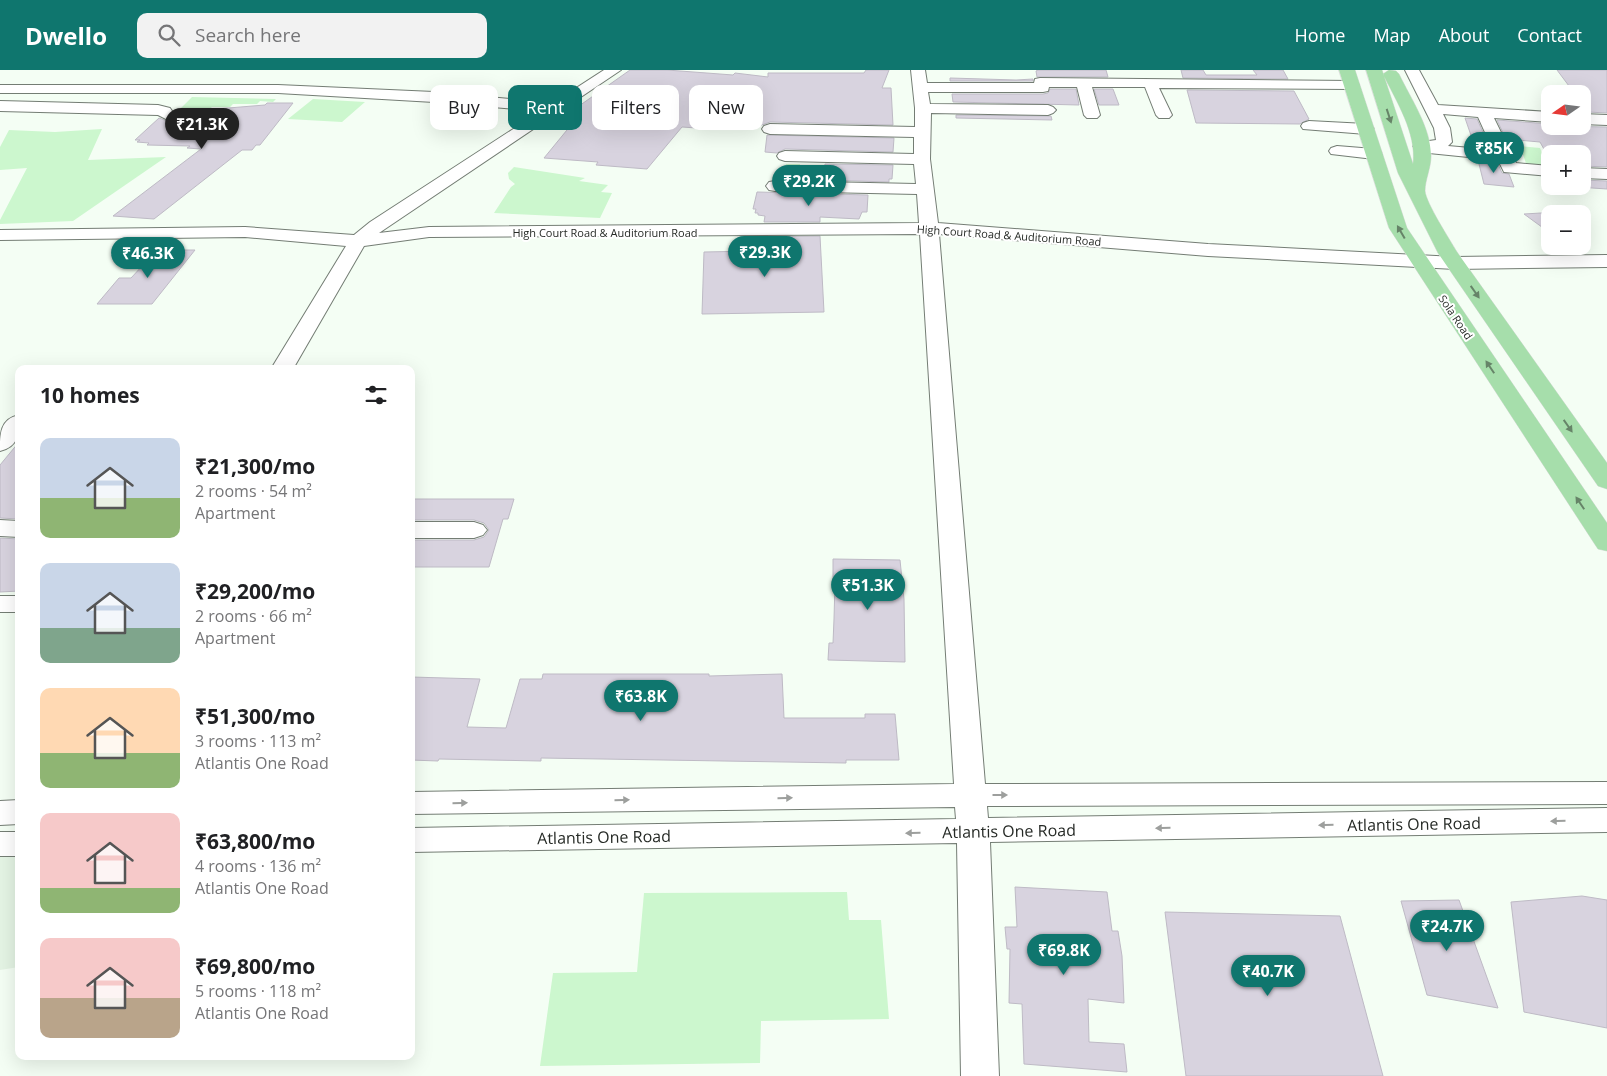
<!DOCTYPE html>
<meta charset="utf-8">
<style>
:root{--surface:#fff;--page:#f2f2f2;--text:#202124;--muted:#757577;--accent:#0f766e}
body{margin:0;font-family:"Open Sans",sans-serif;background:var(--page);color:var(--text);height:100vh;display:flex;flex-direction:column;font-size:19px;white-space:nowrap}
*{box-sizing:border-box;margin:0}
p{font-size:16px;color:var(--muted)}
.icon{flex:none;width:28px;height:28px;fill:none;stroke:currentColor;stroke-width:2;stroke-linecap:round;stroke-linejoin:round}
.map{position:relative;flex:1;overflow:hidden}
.panel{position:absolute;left:15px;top:295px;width:400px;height:695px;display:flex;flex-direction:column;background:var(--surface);border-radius:10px;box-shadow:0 5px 20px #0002}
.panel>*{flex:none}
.hud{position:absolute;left:430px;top:15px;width:475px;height:45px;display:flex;gap:10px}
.needle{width:32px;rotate:256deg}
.buttons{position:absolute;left:1541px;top:15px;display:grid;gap:10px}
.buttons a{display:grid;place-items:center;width:50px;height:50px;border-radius:10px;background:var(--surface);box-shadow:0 5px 20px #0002;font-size:25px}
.price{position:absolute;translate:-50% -42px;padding:0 11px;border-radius:18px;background:var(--accent);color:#fff;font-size:16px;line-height:32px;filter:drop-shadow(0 1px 2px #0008)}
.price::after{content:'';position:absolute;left:50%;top:30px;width:15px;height:11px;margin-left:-8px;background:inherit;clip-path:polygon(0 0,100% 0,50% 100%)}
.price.current{background:#222;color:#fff}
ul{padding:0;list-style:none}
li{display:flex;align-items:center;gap:15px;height:125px;padding:0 25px}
li span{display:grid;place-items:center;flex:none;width:140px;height:100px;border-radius:10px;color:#555}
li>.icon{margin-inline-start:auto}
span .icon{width:60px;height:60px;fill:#fffc;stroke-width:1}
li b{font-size:21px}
h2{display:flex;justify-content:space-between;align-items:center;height:60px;padding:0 25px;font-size:21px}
.pill{padding:0 18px;border-radius:10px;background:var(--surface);box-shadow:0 5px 20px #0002;font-size:18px;line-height:45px}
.pill.current{background:var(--accent);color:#fff}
header{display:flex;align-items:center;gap:30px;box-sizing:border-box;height:70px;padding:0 25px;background:var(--accent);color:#fff}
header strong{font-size:24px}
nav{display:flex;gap:28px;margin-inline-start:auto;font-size:18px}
.search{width:350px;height:45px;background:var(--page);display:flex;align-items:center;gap:12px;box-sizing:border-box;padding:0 18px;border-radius:10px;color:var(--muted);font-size:19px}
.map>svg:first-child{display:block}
.built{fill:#e4f4e4}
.green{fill:#ccf7ce}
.building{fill:#d8d3df;stroke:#bebac5}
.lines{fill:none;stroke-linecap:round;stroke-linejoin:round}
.minor-casing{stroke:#747d74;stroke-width:2}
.major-casing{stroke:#dcdddc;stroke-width:1}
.minor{fill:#fff;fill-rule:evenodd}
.major{fill:#a6deab;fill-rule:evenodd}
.oneway{fill:#668468}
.oneway2{fill:#9d9f9d}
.labels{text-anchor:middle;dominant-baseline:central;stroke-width:4;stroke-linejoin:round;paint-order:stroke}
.far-street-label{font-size:11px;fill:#262a26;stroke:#fff}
.near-street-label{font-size:16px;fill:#262a26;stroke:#fff}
</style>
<header>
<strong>Dwello</strong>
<div class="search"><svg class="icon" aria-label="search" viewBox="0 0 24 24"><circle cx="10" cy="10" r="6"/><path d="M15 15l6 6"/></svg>Search here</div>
<nav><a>Home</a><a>Map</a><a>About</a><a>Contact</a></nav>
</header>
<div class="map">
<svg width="1607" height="1006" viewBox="0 0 1607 1006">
<rect width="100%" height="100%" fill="#f4fef4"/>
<path class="built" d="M19,780V897L0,900V781Z"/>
<path class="green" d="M192,27L276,29L273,32L260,31L257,34H233L230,37H212L207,41H178Z
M313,29L365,32L342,52L288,49Z
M102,59L88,90L166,87L73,151L0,154V150L27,98L0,100V77L9,60L55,62Z
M1520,76L1540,78L1548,98L1527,96Z
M786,94H800V98L811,99L809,113H782Z
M514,97L585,108L579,111L608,115L601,122L612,123L600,148L494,143L511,117L515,114L509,109L508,103Z
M847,822L849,850H881L889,949L761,951L760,993L540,996L553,903L637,902L644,823Z"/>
<path class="building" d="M630,0H667L733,5L735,3L768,7V3H864L866,0H889L882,18H891L893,55L770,52L762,55H746L747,51H718L711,59L682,57L647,99L596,95L598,92L544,88L576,49L562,48Z
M1038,0H1106L1108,7H1037L1036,1Z
M1181,0H1203L1206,5H1257L1253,0H1283L1288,9L1183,8Z
M1557,0H1607V43L1588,42L1582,34V24H1575Z
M950,8L1016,10L1033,9V11H950Z
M1050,19H1076L1079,35L953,32L952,24H1043L1048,23Z
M1094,19H1113L1119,35H1099Z
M1187,20L1294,21L1309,49L1300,54L1196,53Z
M267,33H293L260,75H256L252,80H242L154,149L113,146L201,79L187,78L190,76L147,75L149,73L137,72L140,70H135L159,48L167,51L176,45L212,43L216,39L265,35Z
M956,45L1051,46L1052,50L956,48Z
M1465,48L1477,49L1490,78L1475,77Z
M1497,50L1550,54V56L1607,57V97L1582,96V84H1550V90L1540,72L1506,69Z
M767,65L894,68L893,82L785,79L777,83L765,82Z
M1478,90L1497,92L1502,103L1509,104L1514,117L1484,114Z
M825,94L893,95L892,109H889V112L823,110Z
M1582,110L1607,111V119L1563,116H1582Z
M757,122L868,125L867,142H862L859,149L820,147V152H764L765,146L758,145V143H755L756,139H753Z
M1558,142L1561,144H1550V163L1524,144Z
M820,166L824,242L702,244L704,182L753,181V179H759L761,167Z
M157,180H195L152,234H97L119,208H131Z
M19,372V449L0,448V395Z
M411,429H514L508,449H503L489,497H411V470H474L484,467L489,460L484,453L474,450H411Z
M0,468L19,469V521L0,522Z
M833,489L900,490L904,529L905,592L828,590L829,573H833L834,549L835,513H833Z
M543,604H709V606L782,604L784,648H865V644H895L899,690H846V693L541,688V691L439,689L438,691L411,690V607L480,609L467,657L506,658L520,609H542Z
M1015,817L1107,822L1112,861H1118L1122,886L1124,933L1088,929L1089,972L1124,974L1127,1002L1024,994L1022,934L1009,933L1010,879H1007L1005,857H1017Z
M1582,826L1607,830V958L1524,942L1511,832Z
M1459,830L1498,938L1427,925L1401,831Z
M1165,842L1340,846L1383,1006H1186Z"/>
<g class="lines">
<g class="minor-casing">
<path id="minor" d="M604,0H621L379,163L429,157L919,153L917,124L775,121L769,120L766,116L769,112L775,111L916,114L914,94L785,91L779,89L777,86L779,83L785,81L914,84V67L770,64L764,62L762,59L764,56L770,54L915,57V38L911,0H925L927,13H1034L1035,9L1040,8L1352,11L1357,12L1359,15L1357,18L1352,19L1159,18L1172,45L1169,48H1159L1156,45L1145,17H1092L1100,45L1097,48H1087L1084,45L1077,17H1049L1048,21L1043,22H928L930,34L1048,35L1053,37L1056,40L1053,43L1048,45L931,43L930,89L938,153L1208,174L1455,187L1607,185V197L1455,199L1208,186L939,164L985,714L1607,712V734L987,736L988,748L1607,738V762L990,772L999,1006H961L957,773L411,782V758L956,749L955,737L411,744V722L954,714L920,164L429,167L364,176L293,299H271L346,176L245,167L0,170V160L245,157L354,165L370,152L541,41L434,32L278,23H0V15H278L434,22L553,33Z
M1405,0H1419L1438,35L1550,42V52L1494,48L1516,93L1550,96V106L1504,102L1498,90L1419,82L1413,76L1415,73L1436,70L1434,58ZM1443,44L1478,47L1493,80L1448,76L1452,72L1450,58Z
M0,31L158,35L170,38L174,44L171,47L166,49L158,45L0,41Z
M1582,44L1607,45V55L1582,54Z
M1309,51L1366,54L1372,56L1374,59L1372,62L1366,64L1303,59L1301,56L1303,53Z
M1337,76L1374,79L1380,81L1382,84L1380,87L1374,89L1331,84L1329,81L1331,78Z
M1582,98L1607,99V109L1582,108Z
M19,345C19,362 20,376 0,381C0,364 0,349 19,345Z
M0,450L19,451V467L0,466Z
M411,452H474L483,455L487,460L483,465L474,468H411Z
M0,526H19V542H0Z
M19,730V754L0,755V731Z
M0,762H19V786H0Z"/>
</g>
<g class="major-casing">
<path id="major" d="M1339,0H1355L1407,158L1607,453V481L1598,479L1594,473L1389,158Z
M1366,0H1382L1413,94C1417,63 1396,31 1383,4L1389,0L1396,1L1399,4C1411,29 1431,58 1431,86C1431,98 1425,110 1425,121C1426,133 1450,170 1457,182L1607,393V419L1598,416L1438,183L1398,103Z"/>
</g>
<use href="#minor" class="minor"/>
<use href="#major" class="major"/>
</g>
<defs><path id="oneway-solid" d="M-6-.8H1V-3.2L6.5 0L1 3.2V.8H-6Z" transform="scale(1.25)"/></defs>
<g class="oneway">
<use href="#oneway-solid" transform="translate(1389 46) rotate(72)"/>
<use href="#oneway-solid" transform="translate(1401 162) rotate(-120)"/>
<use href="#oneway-solid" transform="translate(1475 222) rotate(55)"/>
<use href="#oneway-solid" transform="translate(1490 297) rotate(-124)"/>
<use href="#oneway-solid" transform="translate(1568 356) rotate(55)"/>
<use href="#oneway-solid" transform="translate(1580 433) rotate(-124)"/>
</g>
<g class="oneway2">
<use href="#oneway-solid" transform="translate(1000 725)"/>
<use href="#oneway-solid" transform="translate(785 728) rotate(-1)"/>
<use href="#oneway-solid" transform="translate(622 730) rotate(-1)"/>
<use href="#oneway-solid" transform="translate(460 733) rotate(-1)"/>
<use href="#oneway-solid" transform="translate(1558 751) rotate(179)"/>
<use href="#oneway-solid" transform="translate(1326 755) rotate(179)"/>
<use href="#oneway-solid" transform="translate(1163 758) rotate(179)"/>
<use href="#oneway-solid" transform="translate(913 763) rotate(179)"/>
</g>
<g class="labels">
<g class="far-street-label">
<text x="605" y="162">High Court Road &amp; Auditorium Road</text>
<text transform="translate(1009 165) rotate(4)">High Court Road &amp; Auditorium Road</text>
<text transform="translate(1456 247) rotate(56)">Sola Road</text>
</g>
<g class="near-street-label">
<text transform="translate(1414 754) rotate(-1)">Atlantis One Road</text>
<text transform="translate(1009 761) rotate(-1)">Atlantis One Road</text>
<text transform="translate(604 767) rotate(-1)">Atlantis One Road</text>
</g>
</g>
</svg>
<div class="buttons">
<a><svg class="needle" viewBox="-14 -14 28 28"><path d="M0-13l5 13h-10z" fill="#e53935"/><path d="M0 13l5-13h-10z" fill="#757577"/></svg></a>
<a>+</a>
<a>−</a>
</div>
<b class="price current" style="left:202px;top:80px">₹21.3K</b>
<b class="price" style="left:1494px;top:104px">₹85K</b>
<b class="price" style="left:809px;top:137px">₹29.2K</b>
<b class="price" style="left:765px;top:208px">₹29.3K</b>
<b class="price" style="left:148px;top:209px">₹46.3K</b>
<b class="price" style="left:868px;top:541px">₹51.3K</b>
<b class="price" style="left:641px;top:652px">₹63.8K</b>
<b class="price" style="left:1447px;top:882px">₹24.7K</b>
<b class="price" style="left:1064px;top:906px">₹69.8K</b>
<b class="price" style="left:1268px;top:927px">₹40.7K</b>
<div class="hud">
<a class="pill">Buy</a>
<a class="pill current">Rent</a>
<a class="pill">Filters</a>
<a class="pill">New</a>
</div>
<section class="panel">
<h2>10 homes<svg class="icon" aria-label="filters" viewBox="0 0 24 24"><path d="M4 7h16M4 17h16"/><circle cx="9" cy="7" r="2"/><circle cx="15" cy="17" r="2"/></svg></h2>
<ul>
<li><span style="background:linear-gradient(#c9d6e8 60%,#8fb573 0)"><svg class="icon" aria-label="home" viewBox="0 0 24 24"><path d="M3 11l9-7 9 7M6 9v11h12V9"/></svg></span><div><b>₹21,300/mo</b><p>2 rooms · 54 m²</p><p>Apartment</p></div></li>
<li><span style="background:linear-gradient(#c9d6e8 65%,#7fa58c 0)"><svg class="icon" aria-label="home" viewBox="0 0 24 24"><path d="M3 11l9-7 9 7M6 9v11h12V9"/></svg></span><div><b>₹29,200/mo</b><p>2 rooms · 66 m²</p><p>Apartment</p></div></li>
<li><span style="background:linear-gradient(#ffd9b3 65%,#8fb573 0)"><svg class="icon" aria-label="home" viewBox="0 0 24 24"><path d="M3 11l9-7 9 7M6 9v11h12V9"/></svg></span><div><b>₹51,300/mo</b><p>3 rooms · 113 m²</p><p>Atlantis One Road</p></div></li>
<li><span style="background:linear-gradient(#f6c9c9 75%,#8fb573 0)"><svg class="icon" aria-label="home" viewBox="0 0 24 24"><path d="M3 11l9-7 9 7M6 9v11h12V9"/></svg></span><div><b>₹63,800/mo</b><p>4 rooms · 136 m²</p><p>Atlantis One Road</p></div></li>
<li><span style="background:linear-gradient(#f6c9c9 60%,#b9a48a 0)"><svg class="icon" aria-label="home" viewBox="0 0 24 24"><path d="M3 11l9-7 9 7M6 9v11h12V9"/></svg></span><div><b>₹69,800/mo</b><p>5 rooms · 118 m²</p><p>Atlantis One Road</p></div></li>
</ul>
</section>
</div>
